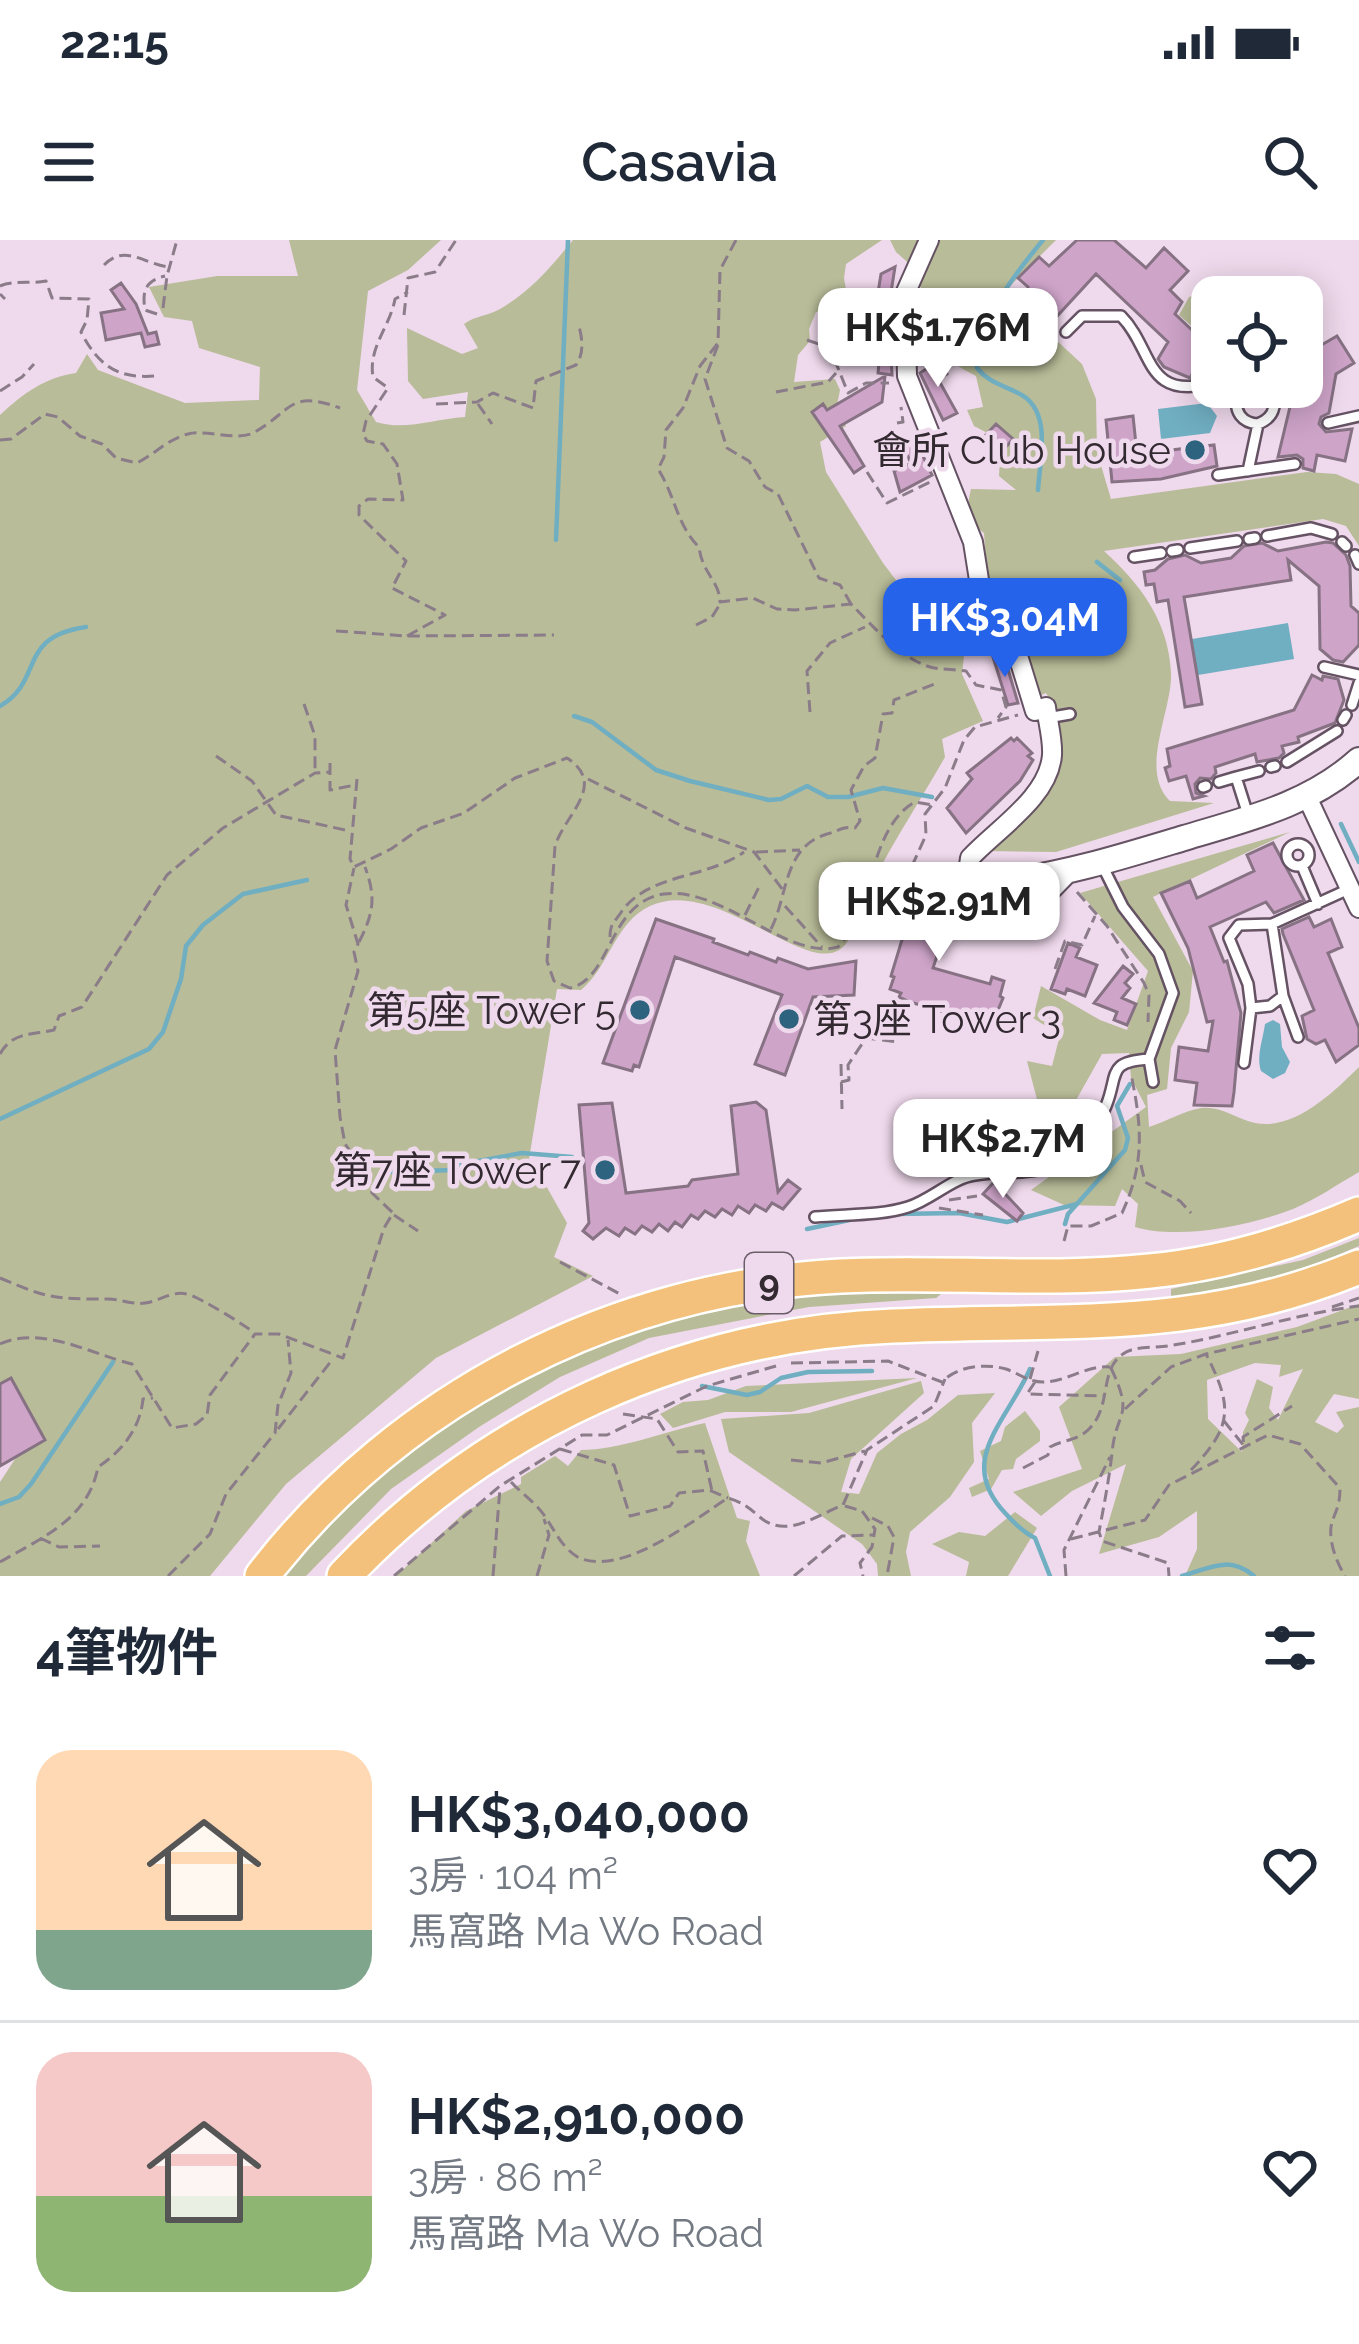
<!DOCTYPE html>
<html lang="zh-TW">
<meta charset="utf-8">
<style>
:root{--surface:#fff;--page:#f6f6f7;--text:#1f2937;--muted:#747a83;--line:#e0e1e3;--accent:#2563eb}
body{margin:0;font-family:Raleway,"Noto Sans TC",sans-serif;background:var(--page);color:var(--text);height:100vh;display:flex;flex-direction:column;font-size:45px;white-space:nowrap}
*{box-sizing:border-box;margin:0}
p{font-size:39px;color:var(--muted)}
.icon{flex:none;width:66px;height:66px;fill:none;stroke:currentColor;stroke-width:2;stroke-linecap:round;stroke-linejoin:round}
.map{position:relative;height:1336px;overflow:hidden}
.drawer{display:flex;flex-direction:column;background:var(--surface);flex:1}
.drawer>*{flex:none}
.fabs{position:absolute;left:1191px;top:36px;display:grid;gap:24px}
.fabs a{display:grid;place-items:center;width:132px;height:132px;border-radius:24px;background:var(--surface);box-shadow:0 6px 30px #0003;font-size:60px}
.price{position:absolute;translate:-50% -102px;padding:0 27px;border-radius:24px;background:#fff;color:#222;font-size:39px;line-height:78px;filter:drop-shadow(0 3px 6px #0008)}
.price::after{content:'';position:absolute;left:50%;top:72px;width:36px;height:27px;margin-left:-18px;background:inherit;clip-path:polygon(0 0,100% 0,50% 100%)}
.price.current{background:var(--accent);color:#fff}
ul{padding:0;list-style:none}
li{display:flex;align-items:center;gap:36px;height:300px;padding:0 36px}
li+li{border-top:3px solid var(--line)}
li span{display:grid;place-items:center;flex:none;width:336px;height:240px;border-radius:36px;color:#555}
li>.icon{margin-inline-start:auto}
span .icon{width:144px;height:144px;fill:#fffc;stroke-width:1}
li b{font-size:51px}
h2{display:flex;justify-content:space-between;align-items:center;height:144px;padding:0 36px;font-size:51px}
.status{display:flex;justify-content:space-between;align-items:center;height:84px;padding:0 60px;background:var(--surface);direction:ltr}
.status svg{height:33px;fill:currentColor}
header{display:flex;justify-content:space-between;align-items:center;height:156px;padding:0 36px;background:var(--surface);font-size:54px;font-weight:600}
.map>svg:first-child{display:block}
.green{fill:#b8bc98;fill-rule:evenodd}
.water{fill:#70aec2}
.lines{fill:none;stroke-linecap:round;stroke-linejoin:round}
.stream{stroke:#70aec2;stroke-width:4.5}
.building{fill:#cea4c9;stroke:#877284;stroke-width:3}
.service-casing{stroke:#655263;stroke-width:14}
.minor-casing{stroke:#655263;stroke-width:22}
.tertiary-casing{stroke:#655263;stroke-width:28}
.motorway-casing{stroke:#fff;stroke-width:38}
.path{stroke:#8b7c89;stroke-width:3;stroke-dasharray:12 6;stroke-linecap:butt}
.service{stroke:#fff;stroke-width:9}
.minor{stroke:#fff;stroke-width:18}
.tertiary{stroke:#fff;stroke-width:24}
.motorway{stroke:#f3c17b;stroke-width:33}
.poi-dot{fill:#2d637e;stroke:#efd9ec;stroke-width:4.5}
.labels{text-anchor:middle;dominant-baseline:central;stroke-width:9;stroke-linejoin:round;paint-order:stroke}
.shield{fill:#efd9ec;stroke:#6b5e69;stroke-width:3}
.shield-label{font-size:36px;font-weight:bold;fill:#322931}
.poi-label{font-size:39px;fill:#322931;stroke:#efd9ec;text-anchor:end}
</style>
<div class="status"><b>22:15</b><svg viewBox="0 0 49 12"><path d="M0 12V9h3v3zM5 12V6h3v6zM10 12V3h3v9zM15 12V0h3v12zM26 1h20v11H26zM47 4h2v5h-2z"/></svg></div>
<header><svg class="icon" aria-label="menu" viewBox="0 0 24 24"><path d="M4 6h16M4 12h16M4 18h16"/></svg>Casavia<svg class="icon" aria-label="search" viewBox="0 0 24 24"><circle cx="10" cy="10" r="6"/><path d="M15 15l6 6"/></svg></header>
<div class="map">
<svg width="1359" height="1336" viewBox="0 0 1359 1336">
<rect width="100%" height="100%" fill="#efd9ec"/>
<path class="green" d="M289,0H441L408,30L368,51L357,150L376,182C406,191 433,179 465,177L468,152L423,159L408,141L407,88L462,114L478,108L464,84C477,75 488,76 500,69C531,51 551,27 573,0H882L846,24L844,38L853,92L839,83L837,75L816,72L809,89L810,101L798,115L794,142L835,139L840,150L837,165L846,186L820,202L826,232L883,323L934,390L966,397L962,434L983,481L942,499L945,517C918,565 886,612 863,662C856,677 854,701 839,710C803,733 713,636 650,666C614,683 610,726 581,750L557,749L528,925L540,935L567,983L554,1017L593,1036L436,1118L286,1244L210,1336H0V1242L21,1210L0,1174V175C24,153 44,138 76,133L87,114L98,130L185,163L259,160L260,127L199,108L192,81L164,77L149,47L217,36H298Z
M890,0H1056L1004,52L1082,124L1096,159L1097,212L1111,259L1307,232L1336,234L1359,244V306L1346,286L1323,279L1104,311C1140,344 1168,380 1171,432C1173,470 1138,530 1170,561L1214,563L1056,612L986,611C1023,577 1069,546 1058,491C1055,477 1054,465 1046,453L1039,456L1026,421L1035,410L1022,402L1021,379L999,369L996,351L987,334L984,293C965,279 966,271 971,249L1016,250L999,236L1001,200L974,186L967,170L983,167L976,136C936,115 921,101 928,54L914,41L913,27L896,12Z
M1205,52L1212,60V92L1195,89L1179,75L1189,57Z
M1290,592L1153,657L1193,731L1189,772L1171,808L1167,849L1147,855L1149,887C1166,882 1183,871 1201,868C1222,866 1236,879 1255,883C1294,891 1334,852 1359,827V932C1338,944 1315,960 1293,969C1249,986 1179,1000 1135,987L1138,964L1122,949L1115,966L1064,965L1031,950L1146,867L1131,838L1129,813L1102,814L1066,878L1051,917L1022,915L1040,871L1027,821L1052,826L1060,795L1033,778L1041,746L1100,780L1127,790L1148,731L1080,653Z
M1359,998V1006C1299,1033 1235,1049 1171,1058V1049L1303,1020Z
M955,1043L936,1058L809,1067L649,1098L560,1137L479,1187L391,1249L306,1336H280L332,1272L403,1210L558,1114L713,1062Z
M1359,1064V1159L1334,1154L1315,1182L1337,1193L1344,1186L1336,1172L1359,1167V1336H1185L1197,1309V1271L1159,1297L1099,1314L1126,1224L1072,1251L1041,1276L1013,1252L1082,1229L1059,1167L1115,1117L1181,1114L1297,1087ZM1255,1123L1281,1125L1279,1137L1303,1129L1278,1180L1269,1168L1273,1147L1257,1139L1245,1173L1249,1180L1243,1192L1242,1212L1208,1179L1207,1140Z
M917,1138L791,1172H725L673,1188L660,1174L683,1162L708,1160L746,1146Z
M921,1141L924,1153L851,1219L841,1252L859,1254L877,1213L901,1194L927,1180L958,1155L995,1153L972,1183L974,1222L950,1257L910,1292L906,1312L911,1336H878L877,1324L862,1304L729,1212L721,1179L809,1173Z
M1025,1171L1040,1191V1201L1016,1219L1013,1229L1002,1230L991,1249L972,1257L969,1248L989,1239L980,1211L1001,1201L1005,1187Z
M705,1183L737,1278L750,1281L746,1301L760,1336H396L466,1271L521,1244V1237L555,1216L568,1226L581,1210C620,1210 662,1192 705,1183Z
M1015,1272L1037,1288L1008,1336H966L969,1322L932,1304L959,1292L985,1296Z"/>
<path class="water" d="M1207,163L1217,176L1210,193L1161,199L1158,169Z
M1288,383L1294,419L1198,435L1192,399Z
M1273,780L1280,784L1282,807L1290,822L1285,833L1273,839L1261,831C1256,817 1263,799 1265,784Z"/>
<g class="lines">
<path class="stream" d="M1038,250C1040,219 1053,169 1018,153C1002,145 988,142 977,128C979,80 1013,36 1043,0
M556,300L568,0
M1097,322L1120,340
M0,466C45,440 16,397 86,387
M574,476L592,482L656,530L690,541L769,560L781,559L807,546L828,557H848L883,548L932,557
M1341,584L1359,622
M0,879L149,809L163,792L181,739L186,706L203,685L243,654L307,640
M387,932L454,930L462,924L522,913L572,917
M895,974L959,973L1007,982L1077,964
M1065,984L1068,974L1125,910L1128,898L1117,866L1130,844
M807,989L854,979
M1030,1129C1006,1183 955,1221 1006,1274C1015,1284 1023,1292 1035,1298L1050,1336
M702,1146L747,1155L760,1152L781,1138L808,1132L872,1131
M0,1264L19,1257L31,1244L113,1122
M1182,1336C1210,1328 1229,1315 1254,1336"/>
</g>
<path class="building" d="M1077,0H1114L1146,28L1164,8L1188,31L1170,50L1182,62L1175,74L1195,93L1211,97L1212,121L1201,118L1190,138L1164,127L1158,119L1168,102L1096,34L1048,86L1026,64L1028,47L1018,38L1039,17L1049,26Z
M895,27L889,65L892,135L878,133L883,82L887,83L876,65L881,34Z
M121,43L136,64L148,94L156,92L159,104L145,107L141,93L106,100L101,73L124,69L111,50Z
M1337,96L1354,123L1336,134L1329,173L1321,177L1319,184L1326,192L1352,189L1345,221L1317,215L1314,231L1303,228V219L1297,215L1278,217L1294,150L1302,147V104L1318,107Z
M940,120L947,134L938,139L957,173L943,180L920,133Z
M885,136L882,162L840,186L864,226L854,233L812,172L823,164L827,170Z
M1133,176L1137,214L1214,205L1217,226L1161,239L1112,242L1106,180Z
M996,184L1013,199L998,216L981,200Z
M916,201L932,235L900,252L894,231L911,223L903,207Z
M1326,302L1333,303L1346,315L1350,326L1351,366L1359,373V405L1343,422L1333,420L1320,409L1319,346L1288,320L1291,340L1184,357L1202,464L1185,467L1168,360L1157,362L1154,344L1146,345L1144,332L1155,330L1168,319L1185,315L1201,323L1231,318L1244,306L1262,303L1278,311Z
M995,411L1007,426L1018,463L1008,465L992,414Z
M1312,435L1322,440L1323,436L1338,439L1344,460L1335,483L1298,497L1299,502L1282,506L1284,513L1279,518L1257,522L1255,514L1215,527L1216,533L1211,539L1200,538L1195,544L1196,553L1204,556L1193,559L1186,536L1169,541L1165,528L1170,526L1167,509L1294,470Z
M1011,498L1014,501L1017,498L1032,513L1028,516L1033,520L1020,541L966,593L947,568L972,539L967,533Z
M1273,603L1304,660L1274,673L1266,662L1210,687L1224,722L1227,721L1241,773L1234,852L1232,866L1194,865L1197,843L1175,840L1179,807L1208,811L1213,781L1207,782L1188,708L1161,653L1190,641L1197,658L1254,631L1247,615Z
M921,637L954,650L951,660L955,661L933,728L990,744L992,737L1004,741L1000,756L1003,758L989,792L977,788L979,782L910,762L899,757L901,753L890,749L894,737L891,736Z
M1309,677L1314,687L1331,679L1342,707L1328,713L1359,788V805L1336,822L1325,800L1316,804L1307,799L1302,776L1314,770L1283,694L1282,689Z
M656,679L714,699L713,702L748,715L750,712L776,722L778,718L808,729L856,721L854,755L813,757L785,835L755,824L782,755L675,717L639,827L634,825L632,831L603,823Z
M1068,703L1080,708L1076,717L1097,725L1085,756L1067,749L1065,754L1051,749Z
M1123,726L1133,734L1125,743L1130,748L1122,758L1136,764L1127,785L1114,780L1117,772L1094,763Z
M756,862L766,870L778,952L788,940L800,949L783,969L772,963L766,971L755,965L749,973L738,966L732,975L722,969L715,977L705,971L698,979L691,975L682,987L675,982L668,991L659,984L652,992L642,986L635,994L625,988L619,996L606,988L593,999L583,991L589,983L579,865L612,863L626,953L688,946L692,940L738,934L731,866Z
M906,902L931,919L921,933L896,916Z
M994,942L1023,973L1017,981L983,954Z
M11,1138L45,1200L0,1226V1144Z"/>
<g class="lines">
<g class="service-casing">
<path id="service" d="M1066,92L1082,76H1121C1154,109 1144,161 1212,143
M1245,147L1237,156C1234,172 1242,183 1258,184C1276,177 1280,159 1265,147
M1328,183L1359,176
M1248,231L1258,184
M1218,235L1295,224
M1267,296L1311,288L1332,294
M1249,299L1255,298
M1342,302L1346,306
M1190,308L1237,301
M1172,311L1178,310
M1355,315L1359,324
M1134,317L1161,313
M1324,427L1359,435
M1352,465L1359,443
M1047,478L1070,474
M1343,480L1346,475
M1287,522L1337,491
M1271,527L1275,526
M1219,542L1236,537
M1203,547L1206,546
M1249,578L1236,537L1259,531
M1287 615a11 11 0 1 1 22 0a11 11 0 1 1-22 0Z
M1302,626L1318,664
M1272,684L1283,756L1270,766L1251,768L1248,744L1229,698L1239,685L1272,684L1349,649
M1283,756L1298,797
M1149,819L1153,842
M1244,823L1251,768
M815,977C845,974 880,976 908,967C931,960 952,938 975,935C1005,930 1040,938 1066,917C1081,905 1099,884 1106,866C1119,834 1106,822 1149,819L1173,753L1159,714L1123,667L1101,623"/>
</g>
<g class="minor-casing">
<path id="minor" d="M929,0L905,54L907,136L973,302L985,378L1019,419L1035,471L1046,467C1048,483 1053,499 1052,515C1049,557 997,589 970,618L968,633L983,658
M1307,557L1359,668
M982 665a22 22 0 1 1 44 0a22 22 0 1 1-44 0Z"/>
</g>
<g class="tertiary-casing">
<path id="tertiary" d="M1005,642C1067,634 1124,616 1184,598C1247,579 1309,565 1359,520
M1024,674L1062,635"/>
</g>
<g class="motorway-casing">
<path id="motorway" d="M262,1336C400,1157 616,1047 841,1036C944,1031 1047,1042 1150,1031C1222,1024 1292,1003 1359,974
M344,1336C487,1184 685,1094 893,1086C1063,1078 1195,1095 1359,1027"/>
</g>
<path class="path" d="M736,0L720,30L718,103L700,126L683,168L666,190L664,217L658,229C675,255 677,286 699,307C702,333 720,342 720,362L753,358L777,369L795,370L851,364C872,385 897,415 927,426C937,430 954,429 966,431L976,445L1001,450L1006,467L998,478
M104,25C125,3 145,25 170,27
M0,46C14,40 30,44 46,41L52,58L89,59L87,80L81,92C98,125 117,139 155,136
M0,54L5,59
M163,68L167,36L177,0
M157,74L145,70C142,51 145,41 165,36
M404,75L408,38L435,32L456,0
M807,100L830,108L848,153L866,143H889
M718,105L705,139L727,208L749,221L765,247L778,254L819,338L840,345L851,364
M0,151L22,137L34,124
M776,152L828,142L836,133
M436,164L477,162L493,153L533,168L536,141L576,125C585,113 582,96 578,83
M478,164L492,184
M897,183L903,182L901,167
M0,200L11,199L45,174L58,177L80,196L102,204L116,218L137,223C155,214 168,199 188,194C208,189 237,202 255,192C292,171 289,149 340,168
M867,232L887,263L930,242
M696,385L712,377L720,364
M950,388L972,389
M336,391L407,396L554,395
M407,396L445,375L392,348L406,321L359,275V266L368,259L403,260L397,224L383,204L367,201L363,194L366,181L388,148L373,137C368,107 390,87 395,59L408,52
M304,464L315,496V531
M810,472L807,431L830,403L865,387
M216,516L252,541L276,575L350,591
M330,523V550L355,545
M357,539L350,619L354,627L391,609L421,588L464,573L515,538L567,518C608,545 565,574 555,606L547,721L554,741L570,748C612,739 608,662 664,654C722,646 788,721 838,707C873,672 869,587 915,562L933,565
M588,539L686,588L754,612L783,650
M756,612L800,610
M1077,652L1107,686L1144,743L1149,755L1148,782
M897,659L926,595L925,574L945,548L964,500L975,487L1018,475
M785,666L822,707
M745,675L760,645
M771,689C788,656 783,607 827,594C839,591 842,586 855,588L860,581L851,550L864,526L875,518L883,474L892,473L894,460L937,443
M610,697C610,683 615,682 622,671C650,633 706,639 744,612
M359,702C374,673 376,657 365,627
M1055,729L1065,701L1082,705L1095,676
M0,814C12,792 31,795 54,790L59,776L82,767L167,635L223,588L315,533L331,532
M841,824L842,869
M841,842L849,840L848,825L866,798L899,802
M1141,925L1145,942L1180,961L1191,973
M949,960L977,956
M939,968L983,975
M394,975L418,991
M1064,1001L1068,986H1091L1122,973C1145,923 1142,887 1131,834
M560,1022L620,1054
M0,1038C49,1059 55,1059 108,1059C121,1059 132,1065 145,1063C161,1061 173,1049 190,1055C200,1058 247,1086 254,1093
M1332,1067L1359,1058
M0,1104C42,1085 91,1114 132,1124L172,1188L196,1184L207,1175L210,1155L255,1094H279L343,1118L384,988L393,973L372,953L366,933L345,904L340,877L335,810L358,731L354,712L358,704L346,665L354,628
M791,1123L888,1121L942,1142C957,1126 985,1123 1006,1129C1020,1134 1028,1142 1043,1142C1067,1142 1086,1125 1110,1127
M1111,1128C1135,1179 1116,1169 1112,1213C1109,1240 1104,1265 1099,1292L1102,1301L1168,1323L1169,1336
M1030,1139L1038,1111
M1035,1142L1027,1154L1105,1156
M1125,1169L1171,1127L1206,1114L1359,1079
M623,1174L657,1179L678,1212L703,1211L712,1251
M1224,1181L1244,1206L1243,1197L1292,1166
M278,1189L332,1120
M560,1209L614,1225L630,1276L670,1266L679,1253L709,1250L728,1258
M791,1220L821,1223L865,1211
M1023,1228L1048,1215L1050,1207C1065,1199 1078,1201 1090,1188C1112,1165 1099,1130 1123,1114C1133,1106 1155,1108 1168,1106C1232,1096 1294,1074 1359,1066
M1191,1230C1233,1186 1233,1167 1206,1114
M511,1242C521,1253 536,1263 544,1275C556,1292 561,1307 579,1318C625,1336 693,1280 728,1258C744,1263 749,1268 761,1278C787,1299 817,1275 843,1265L867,1210L934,1166L945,1139
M845,1266L862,1271L875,1289L872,1307L860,1323L863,1336
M872,1278L888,1286L894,1297L887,1336
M40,1298L59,1307L100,1306
M1071,1299L1145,1280L1169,1245L1268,1195L1300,1204L1340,1248C1340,1269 1334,1272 1331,1287C1329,1303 1337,1323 1345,1336
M0,1322C41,1298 88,1280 98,1227C122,1211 140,1189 143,1159L153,1158
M168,1336L210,1294L226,1254L275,1193L278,1165L291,1133L288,1100
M394,1336L500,1246L582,1195H607L707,1146L776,1126
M493,1336L500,1248
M537,1336L549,1295L544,1279
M794,1336L842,1296L873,1295
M1066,1336L1064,1310L1110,1217"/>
<use href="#service" class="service"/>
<use href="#minor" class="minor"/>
<use href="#tertiary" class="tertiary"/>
<use href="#motorway" class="motorway"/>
</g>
<g class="poi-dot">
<circle cx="1195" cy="210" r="12"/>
<circle cx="640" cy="770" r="12"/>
<circle cx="789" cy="779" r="12"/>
<circle cx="605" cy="930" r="12"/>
</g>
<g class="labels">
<rect class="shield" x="745" y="1013" width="48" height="60" rx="9"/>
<g class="shield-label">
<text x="769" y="1043">9</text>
</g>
<g class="poi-label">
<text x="1171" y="210">會所 Club House</text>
<text x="616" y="770">第5座 Tower 5</text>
<text x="813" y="779" text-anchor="start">第3座 Tower 3</text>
<text x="581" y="930">第7座 Tower 7</text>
</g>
</g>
</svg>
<div class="fabs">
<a><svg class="icon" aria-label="locate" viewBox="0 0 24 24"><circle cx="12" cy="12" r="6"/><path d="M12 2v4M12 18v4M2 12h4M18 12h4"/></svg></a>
</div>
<b class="price" style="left:938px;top:150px">HK$1.76M</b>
<b class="price current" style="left:1005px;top:440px">HK$3.04M</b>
<b class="price" style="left:939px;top:724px">HK$2.91M</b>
<b class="price" style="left:1003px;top:961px">HK$2.7M</b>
</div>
<section class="drawer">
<h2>4筆物件<svg class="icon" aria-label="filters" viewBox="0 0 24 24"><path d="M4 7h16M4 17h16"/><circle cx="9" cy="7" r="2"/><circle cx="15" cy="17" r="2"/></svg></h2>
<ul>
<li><span style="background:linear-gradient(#ffd9b3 75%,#7fa58c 0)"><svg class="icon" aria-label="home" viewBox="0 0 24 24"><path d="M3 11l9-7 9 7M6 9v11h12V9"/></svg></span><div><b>HK$3,040,000</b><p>3房 · 104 m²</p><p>馬窩路 Ma Wo Road</p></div><svg class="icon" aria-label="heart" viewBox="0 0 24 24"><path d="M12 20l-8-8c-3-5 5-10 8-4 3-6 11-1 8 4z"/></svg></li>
<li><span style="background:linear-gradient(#f6c9c9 60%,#8fb573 0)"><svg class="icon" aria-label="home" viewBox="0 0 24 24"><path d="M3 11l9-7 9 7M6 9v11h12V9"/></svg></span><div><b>HK$2,910,000</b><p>3房 · 86 m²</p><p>馬窩路 Ma Wo Road</p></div><svg class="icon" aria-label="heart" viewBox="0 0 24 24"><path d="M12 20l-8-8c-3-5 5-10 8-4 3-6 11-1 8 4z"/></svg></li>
</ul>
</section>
